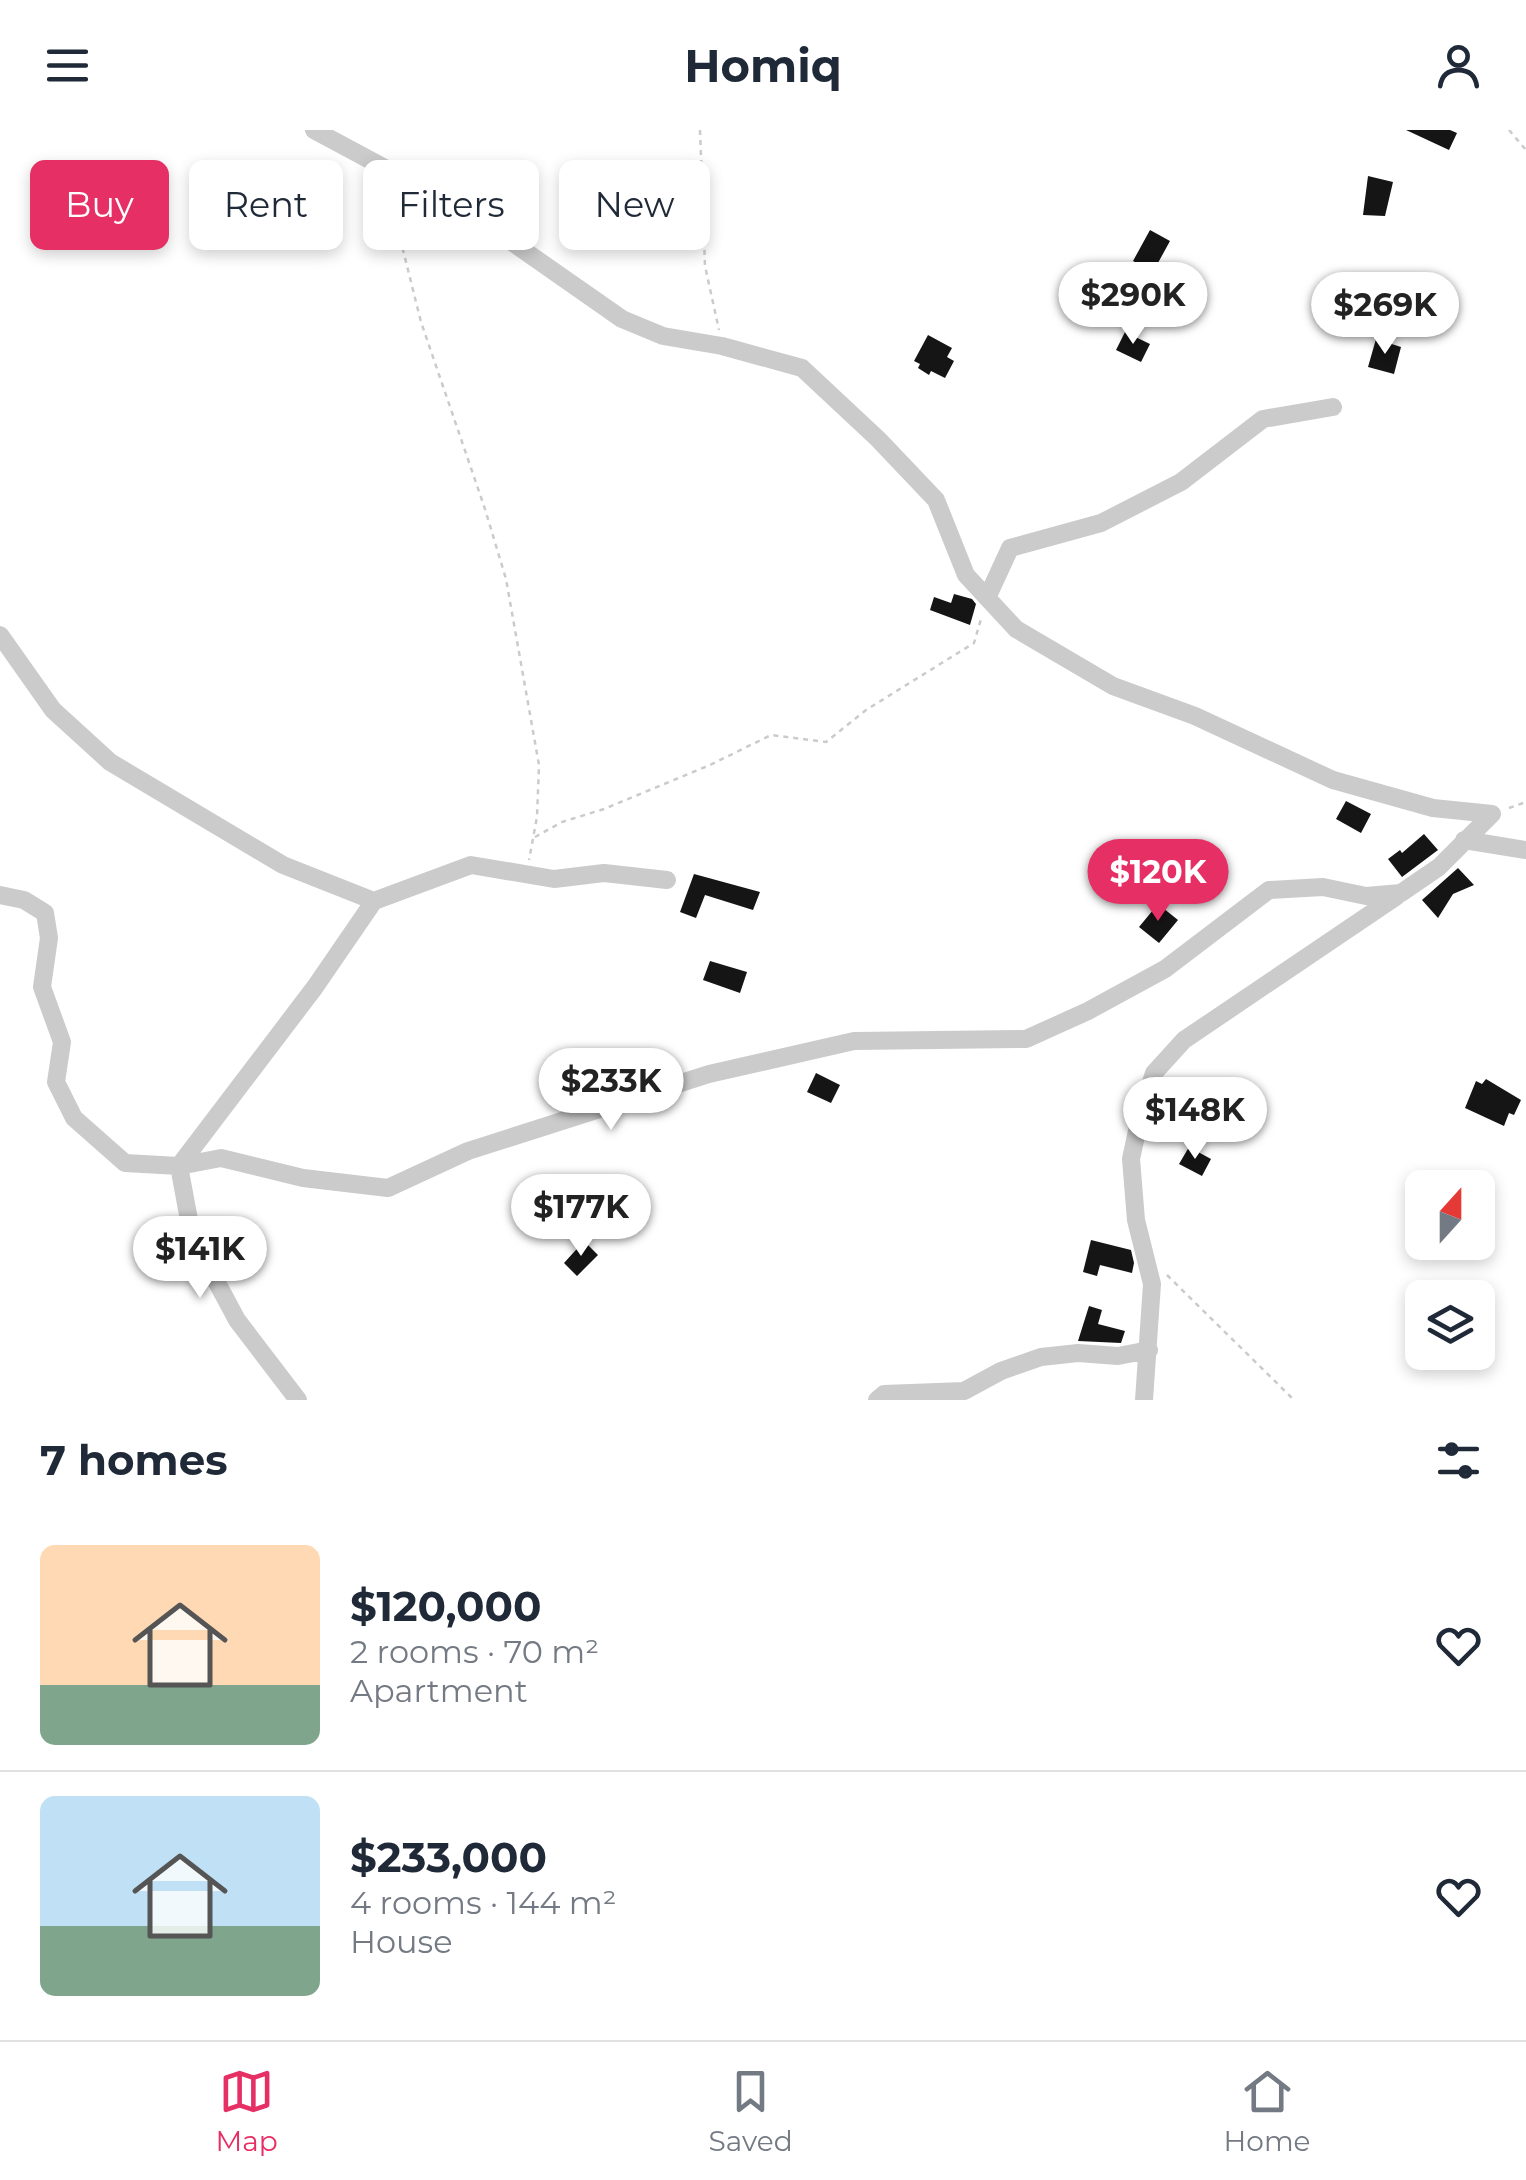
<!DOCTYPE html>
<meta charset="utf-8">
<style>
:root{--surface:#fff;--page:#f6f6f7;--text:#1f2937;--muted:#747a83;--line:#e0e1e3;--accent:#e62f65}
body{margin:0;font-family:Montserrat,sans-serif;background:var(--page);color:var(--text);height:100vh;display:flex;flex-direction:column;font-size:38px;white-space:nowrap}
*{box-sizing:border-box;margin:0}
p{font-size:32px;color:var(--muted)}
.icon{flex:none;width:55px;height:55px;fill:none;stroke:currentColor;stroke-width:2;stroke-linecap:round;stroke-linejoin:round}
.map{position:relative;height:1270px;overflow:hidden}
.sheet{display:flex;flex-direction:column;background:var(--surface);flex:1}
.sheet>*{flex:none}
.hud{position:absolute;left:30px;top:30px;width:1000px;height:90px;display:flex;gap:20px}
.needle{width:65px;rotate:21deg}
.buttons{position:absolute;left:1405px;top:1040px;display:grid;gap:20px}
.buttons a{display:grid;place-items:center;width:90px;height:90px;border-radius:15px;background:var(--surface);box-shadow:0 5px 15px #0003;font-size:50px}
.price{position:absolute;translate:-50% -85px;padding:0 22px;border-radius:35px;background:#fff;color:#222;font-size:32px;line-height:65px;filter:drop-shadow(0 2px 5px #0008)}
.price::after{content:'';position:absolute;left:50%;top:60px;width:30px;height:22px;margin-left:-15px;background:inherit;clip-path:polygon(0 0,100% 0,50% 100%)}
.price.current{background:var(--accent);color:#fff}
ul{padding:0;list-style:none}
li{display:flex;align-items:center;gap:30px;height:250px;padding:0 40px}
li+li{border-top:2px solid var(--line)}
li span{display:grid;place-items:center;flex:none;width:280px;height:200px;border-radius:15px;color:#555}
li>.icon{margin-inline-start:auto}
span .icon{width:120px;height:120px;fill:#fffc;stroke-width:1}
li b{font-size:42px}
h2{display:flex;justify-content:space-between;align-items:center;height:120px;padding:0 40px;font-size:42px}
.pill{padding:0 35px;border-radius:15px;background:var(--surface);box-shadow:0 5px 15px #0003;font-size:35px;line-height:90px}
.pill.current{background:var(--accent);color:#fff}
header{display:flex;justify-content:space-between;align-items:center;height:130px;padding:0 40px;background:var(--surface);font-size:45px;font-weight:700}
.tabs{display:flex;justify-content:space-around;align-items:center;height:140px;border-top:2px solid var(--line);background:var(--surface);font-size:28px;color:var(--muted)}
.tabs a{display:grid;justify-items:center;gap:5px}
.tabs .current{color:var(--accent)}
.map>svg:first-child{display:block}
.building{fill:#151515}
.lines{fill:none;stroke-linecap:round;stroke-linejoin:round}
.path{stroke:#cbcbcb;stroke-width:2.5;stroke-dasharray:5 5;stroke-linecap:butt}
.minor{stroke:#cbcbcb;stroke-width:18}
</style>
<header><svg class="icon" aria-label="menu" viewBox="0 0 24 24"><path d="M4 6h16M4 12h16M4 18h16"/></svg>Homiq<svg class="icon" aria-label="person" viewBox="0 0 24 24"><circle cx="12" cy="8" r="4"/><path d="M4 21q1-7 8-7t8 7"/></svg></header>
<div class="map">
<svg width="1526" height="1270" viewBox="0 0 1526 1270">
<rect width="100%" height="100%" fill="#fff"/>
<path class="building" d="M1406,0H1450L1457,3L1449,20Z
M1368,46L1393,52L1385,86L1363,85Z
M1150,100L1170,111L1153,142L1133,131Z
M1125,202L1150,214L1141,232L1116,220Z
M928,205L952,218L947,227L954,231L945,248L931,241L929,245L918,238L920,234L914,231Z
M1376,209L1401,217L1394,244L1368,237Z
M954,464L972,469L976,474L970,495L930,480L934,467L951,473Z
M1346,671L1371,684L1361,703L1336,689Z
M1424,704L1438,720L1402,747L1388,729L1400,720L1402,723Z
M1458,738L1474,755L1453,764L1438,788L1422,770Z
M694,744L760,762L753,780L705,765L696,788L680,782Z
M1158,774L1178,790L1159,813L1139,797Z
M710,831L747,842L740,863L703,850Z
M816,943L840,955L831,973L807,962Z
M1486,949L1521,970L1514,985L1509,983L1504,996L1465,978L1476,951L1482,954Z
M1189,1017L1211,1029L1202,1046L1179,1034Z
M1091,1110L1131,1120L1134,1133L1132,1143L1100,1135L1097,1146L1083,1142Z
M584,1111L598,1125L577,1146L564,1133Z
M1089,1176L1102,1180L1098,1194L1125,1201L1121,1213L1078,1211Z"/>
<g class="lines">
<path class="path" d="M700,0L705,136L719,200
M1509,0L1526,20
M388,60L421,192L485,379L506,449L539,635L537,687L529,730
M1509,678L1526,672
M535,707L562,692L604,679L710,635L771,605L826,612L866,580L974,513L981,489
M1167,1145L1294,1270"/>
<path class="minor" d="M314,0L476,87L622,189L663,206L722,216L802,238L878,309L936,370L966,445L1016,499L1113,556L1195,586L1333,650L1433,678L1492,684
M987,468L1010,418L1101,393L1181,352L1263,289L1333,277
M0,505L53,580L110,632L283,735L374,771L315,857L179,1036L221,1028L303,1048L388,1058L468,1021L709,944L854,911L1026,909L1088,881L1165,839L1269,760L1323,757L1366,766L1401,763L1439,737L1492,684
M1464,710L1526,720
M0,765L24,770L45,783L49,808L42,857L62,912L56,952L74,988L125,1033L179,1036L192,1106L237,1190L298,1270
M374,771L471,735L554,749L604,743L667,750
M877,1270L884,1264L964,1261L1001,1241L1041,1227L1078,1223L1118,1226L1149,1220
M1144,1270L1152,1154L1136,1090L1131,1029L1140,987L1154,943L1184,910L1397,766"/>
</g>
</svg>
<div class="buttons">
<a><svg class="needle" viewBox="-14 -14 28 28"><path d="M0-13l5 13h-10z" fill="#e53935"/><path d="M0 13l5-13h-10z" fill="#747a83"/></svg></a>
<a><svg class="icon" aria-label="layers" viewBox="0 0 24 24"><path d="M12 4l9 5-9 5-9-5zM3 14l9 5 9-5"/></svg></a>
</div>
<b class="price" style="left:1133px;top:217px">$290K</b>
<b class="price" style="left:1385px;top:227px">$269K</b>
<b class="price current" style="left:1158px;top:794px">$120K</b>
<b class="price" style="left:611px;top:1003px">$233K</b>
<b class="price" style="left:1195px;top:1032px">$148K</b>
<b class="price" style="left:581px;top:1129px">$177K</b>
<b class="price" style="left:200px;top:1171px">$141K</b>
<div class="hud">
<a class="pill current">Buy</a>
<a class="pill">Rent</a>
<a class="pill">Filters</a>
<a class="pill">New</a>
</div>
</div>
<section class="sheet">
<h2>7 homes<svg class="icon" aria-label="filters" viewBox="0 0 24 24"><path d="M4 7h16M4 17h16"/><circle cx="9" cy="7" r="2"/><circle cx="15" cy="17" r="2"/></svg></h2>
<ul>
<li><span style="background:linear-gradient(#ffd9b3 70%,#7fa58c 0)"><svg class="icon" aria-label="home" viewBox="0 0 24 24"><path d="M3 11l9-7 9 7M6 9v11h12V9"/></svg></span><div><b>$120,000</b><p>2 rooms · 70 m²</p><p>Apartment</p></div><svg class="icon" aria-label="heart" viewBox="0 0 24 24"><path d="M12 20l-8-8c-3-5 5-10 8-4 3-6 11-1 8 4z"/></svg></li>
<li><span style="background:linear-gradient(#bfe0f5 65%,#7fa58c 0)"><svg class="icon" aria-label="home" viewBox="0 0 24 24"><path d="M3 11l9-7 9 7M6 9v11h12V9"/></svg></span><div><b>$233,000</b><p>4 rooms · 144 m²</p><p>House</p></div><svg class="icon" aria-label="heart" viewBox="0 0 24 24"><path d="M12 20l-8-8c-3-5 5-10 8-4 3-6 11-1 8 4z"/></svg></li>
</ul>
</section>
<nav class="tabs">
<a class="current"><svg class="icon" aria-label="map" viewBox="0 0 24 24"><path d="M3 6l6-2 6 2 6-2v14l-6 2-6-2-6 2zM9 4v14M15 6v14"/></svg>Map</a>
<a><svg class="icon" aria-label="saved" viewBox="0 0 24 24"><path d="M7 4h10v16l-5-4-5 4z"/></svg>Saved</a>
<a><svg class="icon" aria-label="home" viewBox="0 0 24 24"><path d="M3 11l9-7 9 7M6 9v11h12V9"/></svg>Home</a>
</nav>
